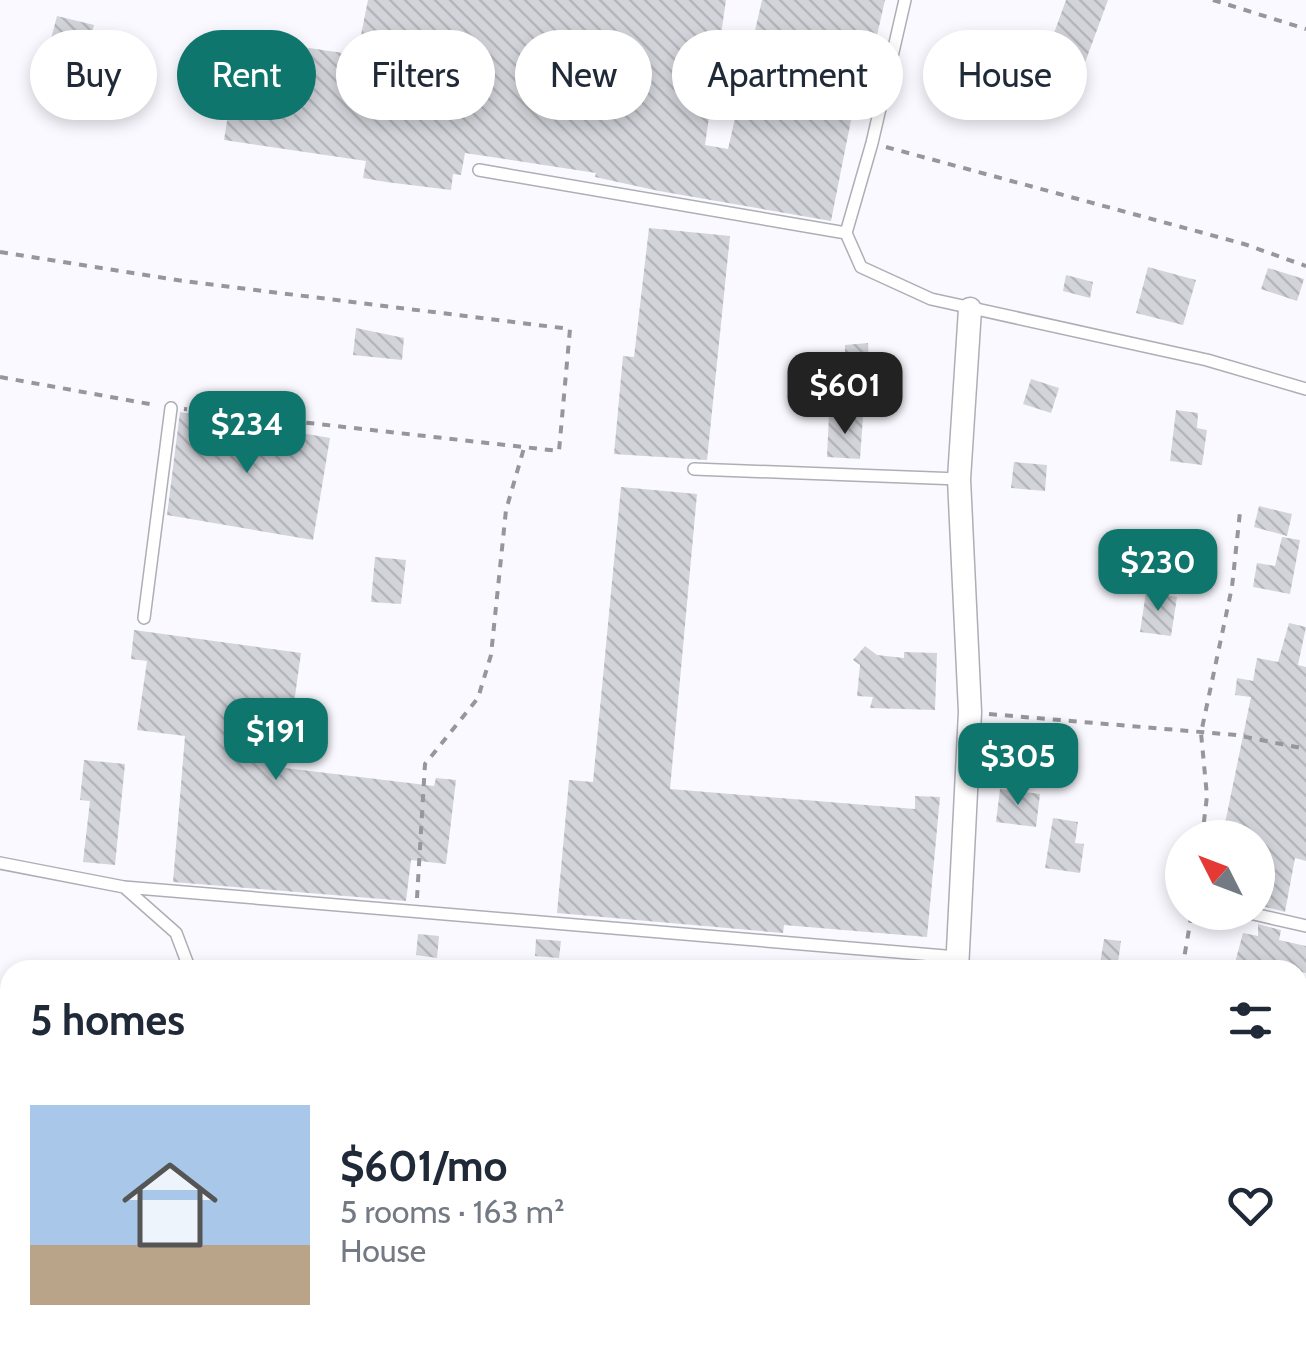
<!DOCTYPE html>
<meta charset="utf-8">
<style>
:root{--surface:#fff;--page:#f2f2f3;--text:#1f2937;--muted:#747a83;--accent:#0f766e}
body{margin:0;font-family:Cabin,sans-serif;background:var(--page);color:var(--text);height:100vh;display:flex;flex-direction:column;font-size:38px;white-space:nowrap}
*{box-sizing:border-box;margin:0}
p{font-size:32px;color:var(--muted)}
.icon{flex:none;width:55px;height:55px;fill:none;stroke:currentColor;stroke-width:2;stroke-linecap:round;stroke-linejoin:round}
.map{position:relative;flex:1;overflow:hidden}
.drawer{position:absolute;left:0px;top:960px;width:1308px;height:392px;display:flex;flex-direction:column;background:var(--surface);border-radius:30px 30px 0 0;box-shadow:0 5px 15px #0003}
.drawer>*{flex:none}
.hud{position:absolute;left:30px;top:30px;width:1248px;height:90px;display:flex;gap:20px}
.needle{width:65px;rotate:312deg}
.tools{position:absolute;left:1165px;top:820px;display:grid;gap:20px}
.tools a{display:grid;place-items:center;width:110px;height:110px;border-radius:50%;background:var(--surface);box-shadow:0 5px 15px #0003;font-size:50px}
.price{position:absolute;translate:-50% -85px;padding:0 22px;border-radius:20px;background:var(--accent);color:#fff;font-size:32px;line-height:65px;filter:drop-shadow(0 2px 5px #0008)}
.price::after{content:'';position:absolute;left:50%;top:60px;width:30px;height:22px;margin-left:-15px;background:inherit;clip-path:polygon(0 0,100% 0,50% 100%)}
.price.selected{background:#222;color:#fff}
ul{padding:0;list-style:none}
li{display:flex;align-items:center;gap:30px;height:250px;padding:0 30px}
li span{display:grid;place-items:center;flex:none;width:280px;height:200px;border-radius:0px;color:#555}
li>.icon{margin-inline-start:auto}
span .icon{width:120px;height:120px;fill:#fffc;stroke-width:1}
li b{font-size:42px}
h2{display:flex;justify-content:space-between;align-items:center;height:120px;padding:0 30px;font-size:42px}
.tag{padding:0 35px;border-radius:45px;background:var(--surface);box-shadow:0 5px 15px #0003;font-size:35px;line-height:90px}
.tag.selected{background:var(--accent);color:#fff}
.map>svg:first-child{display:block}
.building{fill:url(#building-back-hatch)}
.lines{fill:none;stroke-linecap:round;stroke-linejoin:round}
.lane-casing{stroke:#aeaeb5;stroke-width:14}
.street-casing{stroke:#aeaeb5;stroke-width:25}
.path{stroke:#96969b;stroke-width:4;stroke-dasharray:8 8;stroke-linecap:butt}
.lane{stroke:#fff;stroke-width:11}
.street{stroke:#fff;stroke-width:22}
</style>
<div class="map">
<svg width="1306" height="1352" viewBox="0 0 1306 1352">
<defs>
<pattern id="building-back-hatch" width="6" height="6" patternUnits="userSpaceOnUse" patternTransform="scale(2.5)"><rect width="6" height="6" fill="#d3d4da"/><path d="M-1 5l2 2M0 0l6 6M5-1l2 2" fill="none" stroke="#b5b6bb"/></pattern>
</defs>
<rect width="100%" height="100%" fill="#f9f9ff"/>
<path class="building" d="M368,0H726L705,145L728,149L762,0H885L860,111L853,110L831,221L659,191L595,177L596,173L465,153L461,175L453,174L451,190L386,182L363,178L366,161L224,140L240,38L357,55Z
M1066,0H1108L1083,68L1046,55Z
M57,16L94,25L83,68L46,58Z
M649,228L730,236L707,460L614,454L623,356L634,357Z
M1148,267L1196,280L1183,325L1136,313Z
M1268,268L1304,279L1297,301L1261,289Z
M1066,275L1093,282L1090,298L1063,291Z
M356,328L404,338L402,360L353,355Z
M868,343L870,381H845V345Z
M1031,379L1059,388L1051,413L1023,404Z
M1176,410L1198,413L1197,428L1207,430L1202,465L1170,461Z
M180,412L330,438L313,540L167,515Z
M829,415L863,417L860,459L827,457Z
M1014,462L1047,465L1045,491L1011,488Z
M621,487L697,494L670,789L915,809V796L940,797L927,937L784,925L783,933L557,913L569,780L593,782Z
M1259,506L1292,514L1287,536L1254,527Z
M1282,537L1300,540L1290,594L1253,587L1257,563L1275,566Z
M375,557L406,560L401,604L371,602Z
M1146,592L1177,597L1171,636L1140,632Z
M1289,623L1306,627L1298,665L1306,667V861L1295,858L1285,912L1258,905L1262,851L1258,850V838H1222L1251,697L1235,695L1237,678L1253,681L1257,658L1278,662Z
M134,630L301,653L285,768L434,786L436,778L456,780L446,864L411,860L406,901L173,882L185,736L137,730L147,661L131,659Z
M865,646L877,655L904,658V652L937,653L935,710L870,708L873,697L857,696L860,665L853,660Z
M84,760L125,764L115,865L83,862L90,801L80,800Z
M1000,789L1040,794L1036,827L996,822Z
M1053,818L1078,822L1075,843L1084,844L1080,873L1045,868Z
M1258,924L1281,930L1279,940L1306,946V973L1266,963L1264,970H1233L1243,933L1258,936Z
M418,934L439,936L437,958L416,955Z
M536,939L561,941L559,958L535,956Z
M1104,939L1121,941L1117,970H1099Z"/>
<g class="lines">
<g class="lane-casing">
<path id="lane" d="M905,0L872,143L846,233L861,267L931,299L1207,360L1306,389
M479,170L846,233
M694,469L959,479
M144,618L171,408
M0,863L124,887L957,957
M124,887L176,933L190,970
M1245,912L1306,926
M1104,1352L1106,1342"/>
</g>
<g class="street-casing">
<path id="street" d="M957,970L970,712L959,479L970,309
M0,1019L10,1021
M1298,1105L1306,1107
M859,1352L863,1342"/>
</g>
<path class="path" d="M1213,0L1306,29
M886,147L1244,244L1306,266
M0,252L183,281L570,329L559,451L184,409
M0,377L155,405
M989,714L1236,735L1306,749
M1202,838L1207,796L1201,733L1232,587L1240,512
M417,898L425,764L478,698L491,655L506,510L524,448
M1182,970L1192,912"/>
<use href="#lane" class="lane"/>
<use href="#street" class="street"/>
</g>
</svg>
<div class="tools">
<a><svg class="needle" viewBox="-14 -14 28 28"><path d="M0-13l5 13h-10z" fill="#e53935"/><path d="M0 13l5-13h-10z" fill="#747a83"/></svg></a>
</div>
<b class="price selected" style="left:845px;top:437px">$601</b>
<b class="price" style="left:247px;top:476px">$234</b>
<b class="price" style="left:1158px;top:614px">$230</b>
<b class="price" style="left:276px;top:783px">$191</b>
<b class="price" style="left:1018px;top:808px">$305</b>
<div class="hud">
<a class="tag">Buy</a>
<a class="tag selected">Rent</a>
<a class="tag">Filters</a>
<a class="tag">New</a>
<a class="tag">Apartment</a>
<a class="tag">House</a>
</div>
<section class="drawer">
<h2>5 homes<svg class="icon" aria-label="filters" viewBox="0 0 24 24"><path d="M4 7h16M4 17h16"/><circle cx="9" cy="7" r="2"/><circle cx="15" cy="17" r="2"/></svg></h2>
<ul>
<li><span style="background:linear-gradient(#a9c7e8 70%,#b9a48a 0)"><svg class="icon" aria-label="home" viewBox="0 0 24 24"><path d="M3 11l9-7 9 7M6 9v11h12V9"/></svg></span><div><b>$601/mo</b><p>5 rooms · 163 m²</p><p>House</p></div><svg class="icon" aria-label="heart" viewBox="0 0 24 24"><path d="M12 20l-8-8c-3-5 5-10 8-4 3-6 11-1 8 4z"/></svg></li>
</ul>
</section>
</div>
